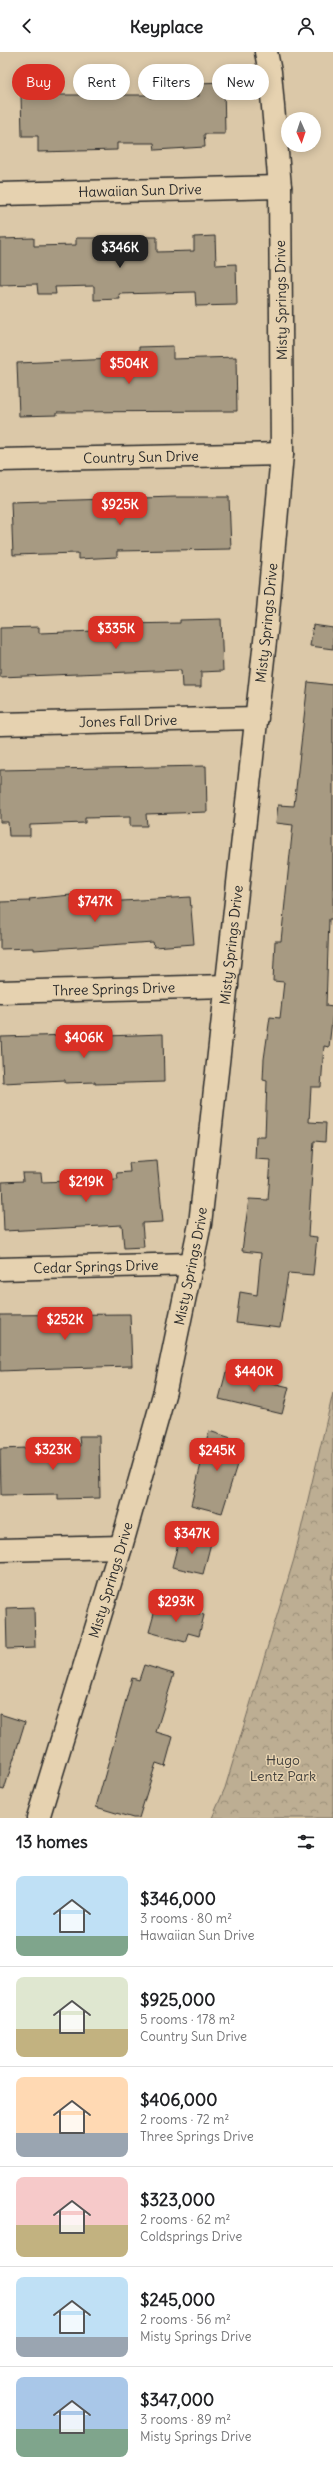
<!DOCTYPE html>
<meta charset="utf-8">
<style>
:root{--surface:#fff;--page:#f2f2f2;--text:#202124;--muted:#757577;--line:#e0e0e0;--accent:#d93025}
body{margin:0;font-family:Delius,sans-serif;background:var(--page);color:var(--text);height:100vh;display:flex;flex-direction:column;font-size:15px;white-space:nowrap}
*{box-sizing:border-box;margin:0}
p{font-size:13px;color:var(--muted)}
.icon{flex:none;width:22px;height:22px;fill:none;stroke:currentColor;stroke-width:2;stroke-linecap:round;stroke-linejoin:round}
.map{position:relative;height:1766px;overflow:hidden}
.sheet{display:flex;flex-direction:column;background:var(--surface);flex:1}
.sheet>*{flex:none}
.hud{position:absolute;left:12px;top:12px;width:309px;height:36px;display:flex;gap:8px}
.needle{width:26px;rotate:177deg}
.tools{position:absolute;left:281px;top:60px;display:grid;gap:8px}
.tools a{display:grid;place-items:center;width:40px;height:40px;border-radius:50%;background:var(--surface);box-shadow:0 2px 10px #0003;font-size:20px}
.price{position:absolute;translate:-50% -34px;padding:0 9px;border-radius:8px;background:var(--accent);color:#fff;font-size:13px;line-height:26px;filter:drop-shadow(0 1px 2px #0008)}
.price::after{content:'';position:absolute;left:50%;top:24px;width:12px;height:9px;margin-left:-6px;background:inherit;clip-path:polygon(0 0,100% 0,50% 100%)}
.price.current{background:#222;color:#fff}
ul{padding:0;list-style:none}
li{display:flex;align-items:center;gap:12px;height:100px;padding:0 16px}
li+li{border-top:1px solid var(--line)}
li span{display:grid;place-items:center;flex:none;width:112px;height:80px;border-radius:8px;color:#555}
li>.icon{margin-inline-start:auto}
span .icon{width:48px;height:48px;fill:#fffc;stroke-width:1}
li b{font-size:17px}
h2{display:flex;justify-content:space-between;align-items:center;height:48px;padding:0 16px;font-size:17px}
.tag{padding:0 14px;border-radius:18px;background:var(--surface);box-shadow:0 2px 10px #0003;font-size:14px;line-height:36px}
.tag.current{background:var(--accent);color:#fff}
header{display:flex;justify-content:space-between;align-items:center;height:52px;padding:0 16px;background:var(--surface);font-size:18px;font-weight:800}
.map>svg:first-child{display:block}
.park{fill:url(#park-crowns);stroke:#746c5f}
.building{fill:#a79a82;stroke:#2b2b2b}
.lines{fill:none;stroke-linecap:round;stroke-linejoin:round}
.minor-casing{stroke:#2b2b2b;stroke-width:25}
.minor{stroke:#e6d2b0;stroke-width:22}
.labels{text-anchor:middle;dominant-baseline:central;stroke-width:3;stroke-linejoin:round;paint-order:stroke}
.street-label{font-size:14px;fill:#2b2b2b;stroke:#e6d2b0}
.park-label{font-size:14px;fill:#413f3b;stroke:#e6d2b0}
</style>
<header><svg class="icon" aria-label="back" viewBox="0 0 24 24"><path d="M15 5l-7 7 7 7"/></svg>Keyplace<svg class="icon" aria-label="person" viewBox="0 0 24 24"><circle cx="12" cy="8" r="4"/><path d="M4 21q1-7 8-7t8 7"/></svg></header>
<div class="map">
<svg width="333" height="1766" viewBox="0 0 333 1766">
<defs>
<pattern id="park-crowns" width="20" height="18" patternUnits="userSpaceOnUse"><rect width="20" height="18" fill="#bdae93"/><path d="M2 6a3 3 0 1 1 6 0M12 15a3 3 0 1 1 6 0" fill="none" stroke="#9a8e78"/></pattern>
</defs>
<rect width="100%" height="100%" fill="#dbc8a8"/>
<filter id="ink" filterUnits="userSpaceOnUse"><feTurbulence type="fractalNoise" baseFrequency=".025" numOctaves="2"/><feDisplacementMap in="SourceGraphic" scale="8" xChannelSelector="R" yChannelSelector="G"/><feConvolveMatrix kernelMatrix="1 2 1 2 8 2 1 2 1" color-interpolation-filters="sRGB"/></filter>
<g filter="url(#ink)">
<path class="park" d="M333,1341V1766H212L225,1736L294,1507Z"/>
<path class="building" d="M224,30L225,82H204L205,95L155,98L154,91H117V98L38,100V84H22L21,43H150V46L199,44L198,31Z
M215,184L216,213L236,212L237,253L196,254L195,240L119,242L120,247L94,248V234L55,235L56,242H38L37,232L0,233V187L34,186V194L76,193V186H99V197L135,196V185H157V200L194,199V185Z
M173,294V307L236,305L237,359L57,360V363L19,364L17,311L139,306V295Z
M175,445H229L231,497L117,499V505L78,507V501L13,503L11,450Z
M221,567L223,619L201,620V635H182L181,618L0,625V576L39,575V581L123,578V572L180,571V568Z
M313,573L333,576V597L310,594Z
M308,630L333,633V867H329L326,954L333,955V959L329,995L324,994L321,1035H311L309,1070L326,1071L325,1090L314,1089L308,1184L317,1185L313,1223L288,1221L280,1276L236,1271L240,1240L257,1243L261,1201L242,1199L249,1147L268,1148L271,1108L255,1107L256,1085H265L267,1029L263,1028L264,1007L270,965L280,966L284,930L273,929L275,889H281L293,773L276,771L278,753L294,754Z
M206,714L207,760L146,762L147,774H130V765L85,766V771L30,773V784H9L8,770H0V718Z
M71,843L72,852L190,845L194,892L154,895L153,890L34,898V896L0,897V850L30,849L29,847Z
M106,982V984L163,982L164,1030L95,1032V1030L65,1031V1028L3,1031L1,985Z
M157,1109L163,1170L142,1171L144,1195L124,1196L122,1173L4,1179L2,1130L23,1129L22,1121H41L42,1130L118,1127L117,1121L130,1120L129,1111Z
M130,1262L132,1314L26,1317V1318L0,1319V1263Z
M226,1320L289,1335L282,1362L219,1347Z
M209,1379L244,1390L222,1461L191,1453Z
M79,1384H99L100,1446L58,1447V1442L1,1443L0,1397L80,1394Z
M180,1484L211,1491L203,1522L172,1515Z
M157,1551L204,1563L199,1584L188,1581L185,1590L149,1580Z
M34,1555L35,1596L7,1597L6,1556Z
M144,1613L174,1622L156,1680L173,1685L165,1714L156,1711L139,1766H133L96,1755L132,1626L139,1628Z
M0,1662L25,1670L4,1738L0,1737Z"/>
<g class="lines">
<g class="minor-casing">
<g id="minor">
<path id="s1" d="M0,142L280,135"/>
<path id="s2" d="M0,408L282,402"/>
<path id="s3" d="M0,672L257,666"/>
<path id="s4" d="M0,940L227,934"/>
<path id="s5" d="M0,1217L193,1212"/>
<path d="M0,1498L121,1495"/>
<path id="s6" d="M38,1766L121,1495L165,1339L200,1172L267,571L282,402L280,135L270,20L266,0"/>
</g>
</g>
<use href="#minor" class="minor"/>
</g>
</g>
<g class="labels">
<g class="street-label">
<text stroke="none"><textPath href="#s1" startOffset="140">Hawaiian Sun Drive</textPath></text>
<text transform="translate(281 248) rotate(-91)">Misty Springs Drive</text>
<text stroke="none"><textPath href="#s2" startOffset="141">Country Sun Drive</textPath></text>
<text stroke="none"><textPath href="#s6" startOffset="1221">Misty Springs Drive</textPath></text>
<text stroke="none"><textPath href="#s3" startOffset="128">Jones Fall Drive</textPath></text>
<text stroke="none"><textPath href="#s6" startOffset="897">Misty Springs Drive</textPath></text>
<text stroke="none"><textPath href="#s4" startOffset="114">Three Springs Drive</textPath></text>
<text stroke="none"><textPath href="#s5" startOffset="96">Cedar Springs Drive</textPath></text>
<text stroke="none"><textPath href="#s6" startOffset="573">Misty Springs Drive</textPath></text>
<text stroke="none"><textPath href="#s6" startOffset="249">Misty Springs Drive</textPath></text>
</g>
<g class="park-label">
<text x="283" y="1708">Hugo<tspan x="283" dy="16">Lentz Park</tspan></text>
</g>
</g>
</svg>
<div class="tools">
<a><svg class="needle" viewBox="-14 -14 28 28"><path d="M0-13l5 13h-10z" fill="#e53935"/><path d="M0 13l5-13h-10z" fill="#757577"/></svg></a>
</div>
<b class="price current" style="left:120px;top:217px">$346K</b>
<b class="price" style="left:129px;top:333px">$504K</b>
<b class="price" style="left:120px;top:474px">$925K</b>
<b class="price" style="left:116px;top:598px">$335K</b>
<b class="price" style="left:95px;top:871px">$747K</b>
<b class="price" style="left:84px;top:1007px">$406K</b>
<b class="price" style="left:86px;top:1151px">$219K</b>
<b class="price" style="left:65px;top:1289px">$252K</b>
<b class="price" style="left:254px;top:1341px">$440K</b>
<b class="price" style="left:53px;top:1419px">$323K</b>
<b class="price" style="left:217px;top:1420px">$245K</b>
<b class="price" style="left:192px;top:1503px">$347K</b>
<b class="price" style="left:176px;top:1571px">$293K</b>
<div class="hud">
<a class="tag current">Buy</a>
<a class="tag">Rent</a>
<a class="tag">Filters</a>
<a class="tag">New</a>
</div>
</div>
<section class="sheet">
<h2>13 homes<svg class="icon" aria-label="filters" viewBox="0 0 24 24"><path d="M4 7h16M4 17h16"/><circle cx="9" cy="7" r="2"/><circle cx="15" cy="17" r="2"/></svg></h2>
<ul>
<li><span style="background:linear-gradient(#bfe0f5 75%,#7fa58c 0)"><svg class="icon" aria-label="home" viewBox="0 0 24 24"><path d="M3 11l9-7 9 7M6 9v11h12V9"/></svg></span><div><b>$346,000</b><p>3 rooms · 80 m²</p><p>Hawaiian Sun Drive</p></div></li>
<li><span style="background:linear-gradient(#dfe7d0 65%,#c2b280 0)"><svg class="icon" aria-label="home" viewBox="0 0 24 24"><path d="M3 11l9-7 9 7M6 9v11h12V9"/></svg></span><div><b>$925,000</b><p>5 rooms · 178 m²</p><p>Country Sun Drive</p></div></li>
<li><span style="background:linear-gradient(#ffd9b3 70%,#9aa5b1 0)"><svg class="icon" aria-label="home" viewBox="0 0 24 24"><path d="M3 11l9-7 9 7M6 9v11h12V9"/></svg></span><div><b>$406,000</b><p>2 rooms · 72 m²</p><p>Three Springs Drive</p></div></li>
<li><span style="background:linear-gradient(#f6c9c9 60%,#c2b280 0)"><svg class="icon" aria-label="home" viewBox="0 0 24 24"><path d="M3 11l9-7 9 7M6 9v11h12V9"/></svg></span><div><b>$323,000</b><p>2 rooms · 62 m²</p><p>Coldsprings Drive</p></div></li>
<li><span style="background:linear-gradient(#bfe0f5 75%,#9aa5b1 0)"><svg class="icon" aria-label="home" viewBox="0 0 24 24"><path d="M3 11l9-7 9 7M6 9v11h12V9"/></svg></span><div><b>$245,000</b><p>2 rooms · 56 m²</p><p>Misty Springs Drive</p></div></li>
<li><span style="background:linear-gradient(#a9c7e8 65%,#7fa58c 0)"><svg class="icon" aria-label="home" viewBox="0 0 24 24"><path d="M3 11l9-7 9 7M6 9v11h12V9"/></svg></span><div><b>$347,000</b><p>3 rooms · 89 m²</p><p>Misty Springs Drive</p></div></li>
</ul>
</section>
